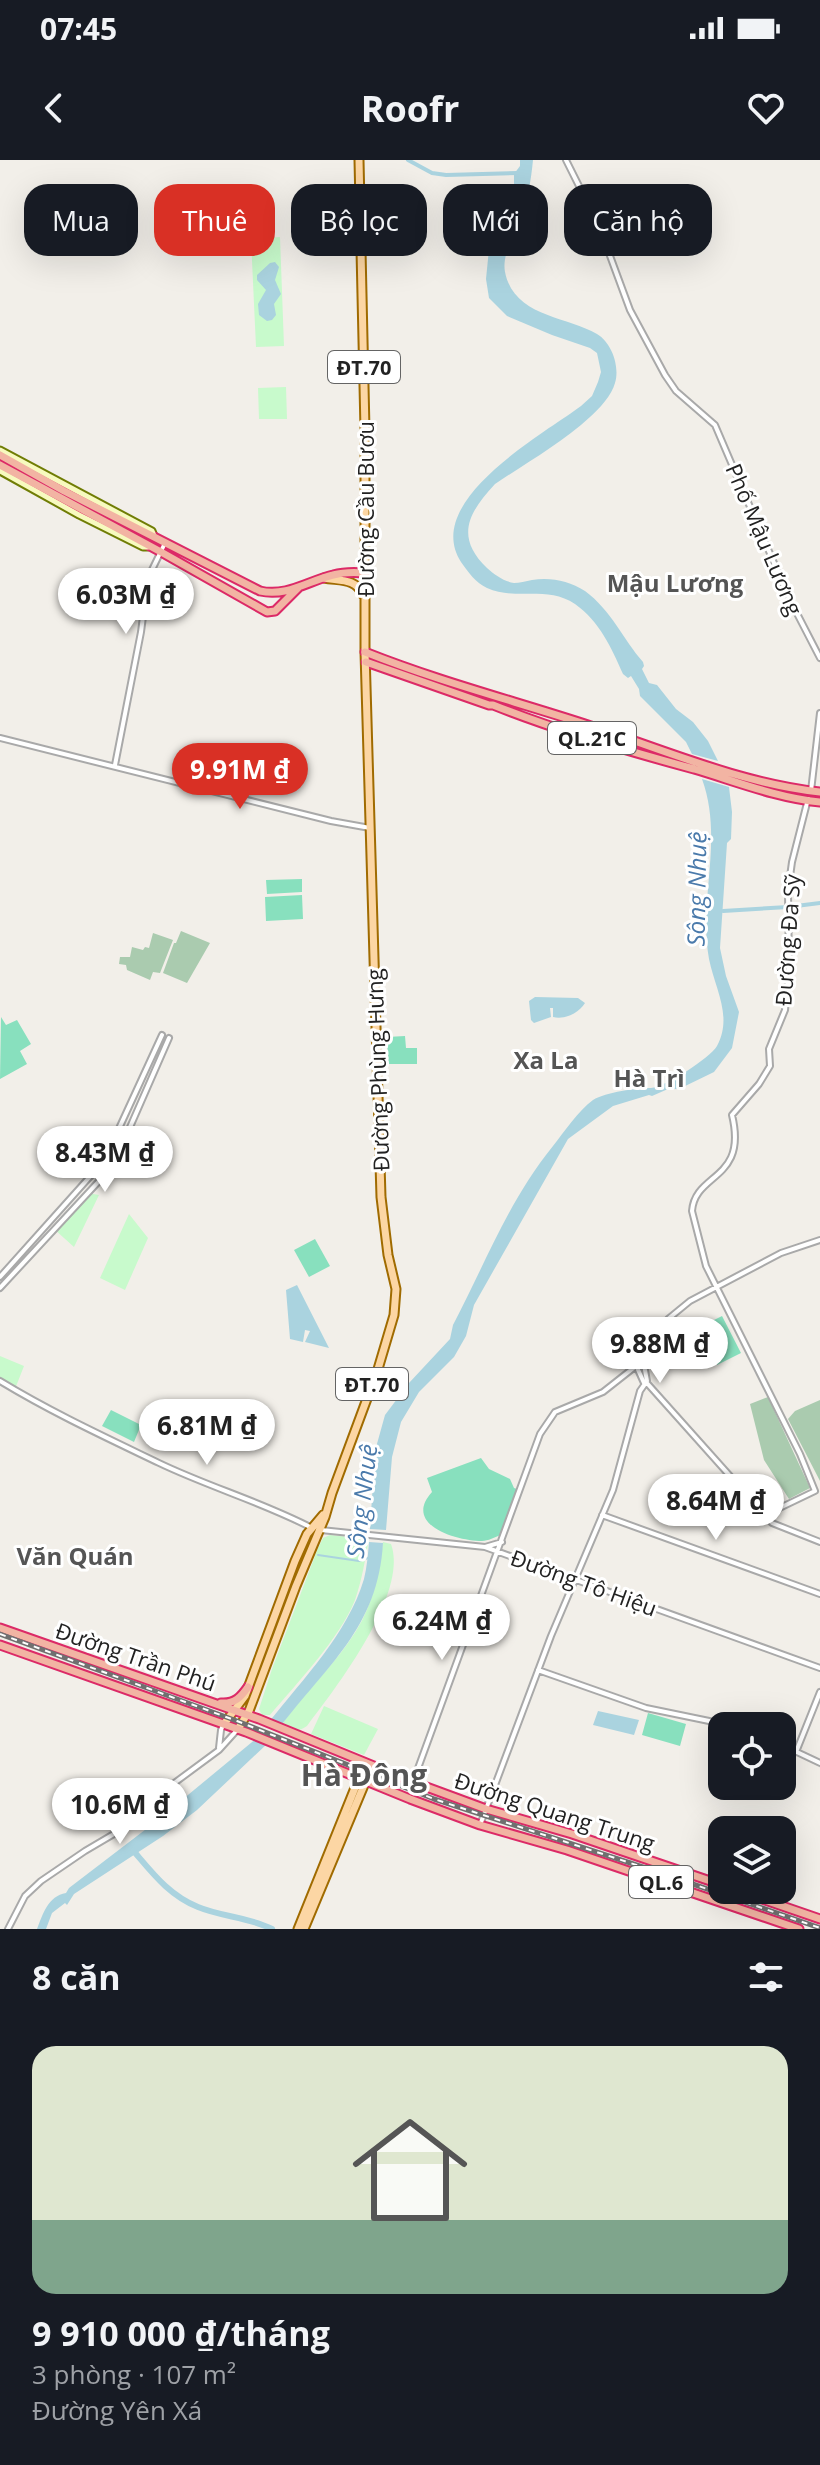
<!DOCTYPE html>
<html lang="vi">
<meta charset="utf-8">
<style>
:root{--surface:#171b24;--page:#20242c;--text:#f1f3f6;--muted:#9ea1a6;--line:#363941;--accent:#d93025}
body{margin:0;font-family:"Open Sans",sans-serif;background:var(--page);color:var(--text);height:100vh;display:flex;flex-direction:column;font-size:30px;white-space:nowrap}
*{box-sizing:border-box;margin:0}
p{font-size:26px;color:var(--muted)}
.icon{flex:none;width:44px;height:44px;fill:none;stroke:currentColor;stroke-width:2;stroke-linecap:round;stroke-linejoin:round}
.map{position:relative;height:1769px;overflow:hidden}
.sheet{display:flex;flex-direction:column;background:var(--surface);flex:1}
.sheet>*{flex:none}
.guide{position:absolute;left:24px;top:24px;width:772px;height:72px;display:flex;gap:16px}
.buttons{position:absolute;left:708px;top:1552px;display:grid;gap:16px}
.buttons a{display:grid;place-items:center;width:88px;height:88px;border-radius:16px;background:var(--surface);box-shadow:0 8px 32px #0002;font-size:40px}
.price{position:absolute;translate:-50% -68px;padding:0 18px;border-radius:28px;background:#fff;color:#222;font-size:26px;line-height:52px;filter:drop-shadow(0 2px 4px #0008)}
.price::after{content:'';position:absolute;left:50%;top:48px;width:24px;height:18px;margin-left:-12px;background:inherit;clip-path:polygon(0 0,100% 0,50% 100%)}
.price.active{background:var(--accent);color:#fff}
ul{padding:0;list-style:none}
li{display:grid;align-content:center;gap:16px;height:424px;padding:0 32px}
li+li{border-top:2px solid var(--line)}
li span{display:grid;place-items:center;height:248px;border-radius:24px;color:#555}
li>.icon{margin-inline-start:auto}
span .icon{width:144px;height:144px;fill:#fffc;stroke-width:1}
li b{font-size:34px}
h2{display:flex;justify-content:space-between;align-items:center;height:96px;padding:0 32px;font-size:34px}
.pill{padding:0 28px;border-radius:24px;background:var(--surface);box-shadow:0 8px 32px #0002;font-size:28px;line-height:72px}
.pill.active{background:var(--accent);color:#fff}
.status{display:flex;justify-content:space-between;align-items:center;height:56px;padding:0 40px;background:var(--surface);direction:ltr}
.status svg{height:22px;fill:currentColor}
header{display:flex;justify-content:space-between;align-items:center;height:104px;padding:0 32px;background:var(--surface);font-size:36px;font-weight:700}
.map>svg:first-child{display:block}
.cemetery{fill:#aacbaf}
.park{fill:#c8facc}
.pitch{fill:#88e0be}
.water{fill:#aad3df}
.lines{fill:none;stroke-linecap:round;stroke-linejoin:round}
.stream{stroke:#aad3df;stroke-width:2}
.canal{stroke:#aad3df;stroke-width:4}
.river{stroke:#aad3df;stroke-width:6}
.tertiary-casing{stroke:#a9a9a9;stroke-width:8}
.secondary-casing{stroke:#707d05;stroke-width:9}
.primary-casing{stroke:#a06b00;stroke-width:11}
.trunk-casing{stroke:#dc2a67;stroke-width:11}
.tertiary{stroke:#fff;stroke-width:4}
.secondary{stroke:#f7fabf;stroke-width:5}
.primary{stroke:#fcd6a4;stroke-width:7}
.trunk{stroke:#f2b4a3;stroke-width:7}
.rail-casing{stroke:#707070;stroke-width:5}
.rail{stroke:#fff;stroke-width:2;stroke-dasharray:6;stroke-linecap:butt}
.labels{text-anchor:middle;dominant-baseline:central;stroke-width:6;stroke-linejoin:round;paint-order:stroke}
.shield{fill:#fff;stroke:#646464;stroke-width:2}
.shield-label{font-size:20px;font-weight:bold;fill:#222}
.street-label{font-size:22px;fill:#222;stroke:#fff}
.neighbourhood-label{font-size:24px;font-weight:bold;fill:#555;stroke:#fff}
.water-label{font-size:24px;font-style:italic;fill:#4a7aab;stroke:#fff}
.district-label{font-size:30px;font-weight:bold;fill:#555;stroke:#fff}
</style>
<div class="status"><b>07:45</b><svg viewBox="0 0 49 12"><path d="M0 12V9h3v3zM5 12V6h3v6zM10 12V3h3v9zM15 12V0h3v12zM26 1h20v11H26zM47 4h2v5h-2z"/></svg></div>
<header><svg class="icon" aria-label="back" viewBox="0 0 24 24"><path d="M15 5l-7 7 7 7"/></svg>Roofr<svg class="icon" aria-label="heart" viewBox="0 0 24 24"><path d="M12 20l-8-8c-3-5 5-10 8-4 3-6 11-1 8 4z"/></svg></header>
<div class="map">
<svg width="820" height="1769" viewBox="0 0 820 1769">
<rect width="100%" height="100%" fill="#f2efe9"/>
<path class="cemetery" d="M181,771L210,783L187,823L163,813L174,783H176Z
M153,773L173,780L160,813L153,812L150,820L127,810L126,805L119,804L120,797H130L132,787L143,790L145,787L149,788Z
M768,1237L810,1328L789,1339L764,1300L750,1244Z
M820,1240V1321L788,1259L795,1251Z"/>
<path class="park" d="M280,77L284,186L256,187L251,79Z
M286,227L287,259H259L258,228Z
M87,1033L99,1035L74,1087L54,1069Z
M129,1054L148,1078L125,1130L100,1118Z
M0,1196L24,1206L15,1229L0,1221Z
M330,1375L369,1379C365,1400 362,1420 355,1440C340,1478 297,1523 270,1555H262L259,1549L272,1509L318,1388L323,1378Z
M383,1382L391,1384C409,1433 336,1528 307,1566C298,1572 289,1573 282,1564C304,1532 335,1505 356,1471C373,1444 379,1413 383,1382Z
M324,1546L378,1569L364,1595L311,1574Z"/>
<path class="pitch" d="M302,719V732L267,734L266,720Z
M302,735L303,759L266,761L265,737Z
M1,857L6,865L17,860L31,884L20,891L27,904L0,919Z
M405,876L406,888H417V904H388L387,877Z
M315,1079L330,1106L309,1117L294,1090Z
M722,1156L741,1193L717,1205L698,1168Z
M111,1250L141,1265L134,1282L102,1266Z
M481,1298L489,1309L510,1319L514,1328L517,1329L501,1375C495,1377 488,1381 482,1381C457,1381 402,1365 432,1332L427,1318Z
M648,1553L686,1564L680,1586L642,1575Z"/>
<path class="water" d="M520,0H533C531,21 527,46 518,66C512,79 502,96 505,112C514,157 566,156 597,174C612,183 620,207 615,223C612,235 599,249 590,257C562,283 526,303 495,324C468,353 455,377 487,408C495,415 503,421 514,423C519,423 526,421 532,420C551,417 569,421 585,431C611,450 623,479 643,502L644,506L642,509L649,523L657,525L676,549L693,562L708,581L718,601L692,594L686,582L640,536L639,529L631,516L628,518L623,514C611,487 600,462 575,444C547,425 516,441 487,428C476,423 468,412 461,402C422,341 542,275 581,246L592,236L598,222L601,212L597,193L590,188L552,175L507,156L489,138L486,119L490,79L507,60L514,37V14L520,6Z
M275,102L279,107L275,120L281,134L274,144L276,155L272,160L267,161L259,155L258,144L266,130L257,120V115L270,103Z
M702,619L729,627L732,652L731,679L727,683L720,788L726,816L739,852L732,888L714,912L679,929H668L652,936L649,935L613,946L568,979L474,1145L466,1176L454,1197L419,1232L401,1262L392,1297L386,1370L370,1369L375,1291L385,1255L409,1223L450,1179L453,1165C485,1104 509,1040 553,986C564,972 579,950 593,940C606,932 637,928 651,928C665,927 710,898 717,886C733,856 715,829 709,799C698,739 724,680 702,619Z
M535,837L578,838L585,843C579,853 565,860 553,857V848H550L551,857L534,863L531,860L529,841Z
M297,1125L329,1188L305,1182L310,1171L305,1170L303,1182L290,1179L286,1130Z
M369,1382L383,1383C378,1468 327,1505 280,1567L269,1562C303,1519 348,1473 364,1419C367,1407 368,1394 369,1382Z
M598,1551L639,1560L634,1575L593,1565Z
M257,1578L268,1583L197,1650L163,1676L74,1734L67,1745L65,1743L52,1753L46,1769H37C43,1754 48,1736 66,1733L69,1728L154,1663Z"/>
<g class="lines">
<path class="stream" d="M318,1395L359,1401L368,1398"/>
<path class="canal" d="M408,0L432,13L446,15L518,13
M723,751L788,747L820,743"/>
<path class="river" d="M131,1688C151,1711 168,1735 198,1747C222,1757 249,1757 272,1769"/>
<g class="tertiary-casing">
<path id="tertiary" d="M566,0L599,66L630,150L665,215L676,231L715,265L789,438L820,498
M0,578L331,661L370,668
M115,605L141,472L148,418L165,383
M811,631L820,553
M0,1117L104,1001L162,875
M0,1128L113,1006L169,878
M643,1199L668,1159L690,1141L781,1093L820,1080
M643,1199L637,1198L635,1203L644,1223
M0,1221C51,1252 105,1277 159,1303C209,1327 262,1342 312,1368
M646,1222L772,1363L820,1382
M602,1355L820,1434
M765,1355L815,1331L800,1294L706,1106L692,1051C695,1012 748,1021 732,955L759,924L770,906L769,889L785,850L789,812L788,731L792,702L808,639
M321,1370L485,1387L820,1508
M485,1387L502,1382
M538,1510L646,1548L714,1562L747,1566
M782,1585L820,1603
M219,1588L221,1570L223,1565
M796,1592L820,1532
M413,1622L540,1274L555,1252L603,1232L636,1206
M480,1665L551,1476L613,1330L640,1231L647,1221L643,1199
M8,1769L25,1736L41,1721L85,1691L124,1668L173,1624L219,1590L238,1569"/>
</g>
<g class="secondary-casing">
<path id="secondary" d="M0,290L152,371L154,376
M0,311L79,355L143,387H148"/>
</g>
<g class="primary-casing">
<path id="primary" d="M324,418C340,421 356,418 363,435
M224,1564L245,1536L295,1401L307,1374L323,1355
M238,1569L249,1551L296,1426L325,1357L332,1333L378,1209L394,1155L396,1129L388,1095L381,1037L365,492V270L359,0
M298,1769L365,1603
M304,1769L372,1606"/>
</g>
<g class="trunk-casing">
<path id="trunk" d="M0,295L64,331L260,431C287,437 308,421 333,415C344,412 354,412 365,413
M0,305L161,392L267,452L275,451L298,428
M365,492C438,521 511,540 585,564C662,589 739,623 820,632
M366,502L489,545H493C558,571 627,591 694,609C735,621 777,638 820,642
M0,1468L259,1559L413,1622L486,1649L572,1674L722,1725
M0,1485L246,1572L410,1639L480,1665L567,1690L799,1769
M221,1543C235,1544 241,1537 248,1527
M736,1730L820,1759"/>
</g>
<use href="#tertiary" class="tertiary"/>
<use href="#secondary" class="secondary"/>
<use href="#primary" class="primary"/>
<use href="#trunk" class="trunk"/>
<g class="rail-casing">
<path id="rail" d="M0,1474L237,1561L434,1639L658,1712L820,1768"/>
</g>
<use href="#rail" class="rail"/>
</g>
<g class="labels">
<g class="shield">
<rect x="328" y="191" width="72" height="32" rx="6"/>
<rect x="548" y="562" width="88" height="32" rx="6"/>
<rect x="336" y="1208" width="72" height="32" rx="6"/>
<rect x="629" y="1706" width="64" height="32" rx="6"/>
</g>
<g class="shield-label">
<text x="364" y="207">ĐT.70</text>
<text x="592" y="578">QL.21C</text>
<text x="372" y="1224">ĐT.70</text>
<text x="661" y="1722">QL.6</text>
</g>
<g class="street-label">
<text transform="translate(365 349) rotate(-90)">Đường Cầu Bươu</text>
<text transform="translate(765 379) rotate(67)">Phố Mậu Lương</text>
<text transform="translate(787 780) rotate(-86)">Đường Đa Sỹ</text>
<text transform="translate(377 910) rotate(-92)">Đường Phùng Hưng</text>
<text transform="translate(584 1422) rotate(20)">Đường Tô Hiệu</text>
<text transform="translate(136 1496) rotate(19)">Đường Trần Phú</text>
<text transform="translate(555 1651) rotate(18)">Đường Quang Trung</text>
</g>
<g class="neighbourhood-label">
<text x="675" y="422">Mậu Lương</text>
<text x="546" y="899">Xa La</text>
<text x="649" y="917">Hà Trì</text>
<text x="75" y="1395">Văn Quán</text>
</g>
<g class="water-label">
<text transform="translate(696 729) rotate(-89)">Sông Nhuệ</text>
<text transform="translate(361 1341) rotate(-83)">Sông Nhuệ</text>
</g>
<g class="district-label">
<text x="364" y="1614">Hà Đông</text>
</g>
</g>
</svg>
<div class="buttons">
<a><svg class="icon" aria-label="locate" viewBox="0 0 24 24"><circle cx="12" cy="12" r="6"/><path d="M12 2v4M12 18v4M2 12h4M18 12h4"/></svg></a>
<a><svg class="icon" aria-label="layers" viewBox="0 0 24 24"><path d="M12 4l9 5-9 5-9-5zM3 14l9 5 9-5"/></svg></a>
</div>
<b class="price" style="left:126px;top:476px">6.03M ₫</b>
<b class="price active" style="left:240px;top:651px">9.91M ₫</b>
<b class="price" style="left:105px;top:1034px">8.43M ₫</b>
<b class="price" style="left:660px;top:1225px">9.88M ₫</b>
<b class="price" style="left:207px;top:1307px">6.81M ₫</b>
<b class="price" style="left:716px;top:1382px">8.64M ₫</b>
<b class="price" style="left:442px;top:1502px">6.24M ₫</b>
<b class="price" style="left:120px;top:1686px">10.6M ₫</b>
<div class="guide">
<a class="pill">Mua</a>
<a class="pill active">Thuê</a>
<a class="pill">Bộ lọc</a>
<a class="pill">Mới</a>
<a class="pill">Căn hộ</a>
</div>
</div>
<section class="sheet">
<h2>8 căn<svg class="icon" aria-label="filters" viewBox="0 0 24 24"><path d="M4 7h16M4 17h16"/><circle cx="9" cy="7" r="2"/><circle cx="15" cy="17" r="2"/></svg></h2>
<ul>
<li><span style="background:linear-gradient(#dfe7d0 70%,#7fa58c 0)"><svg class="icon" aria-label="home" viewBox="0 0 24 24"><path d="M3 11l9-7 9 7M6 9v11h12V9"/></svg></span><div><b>9 910 000 ₫/tháng</b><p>3 phòng · 107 m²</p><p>Đường Yên Xá</p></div></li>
</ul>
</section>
